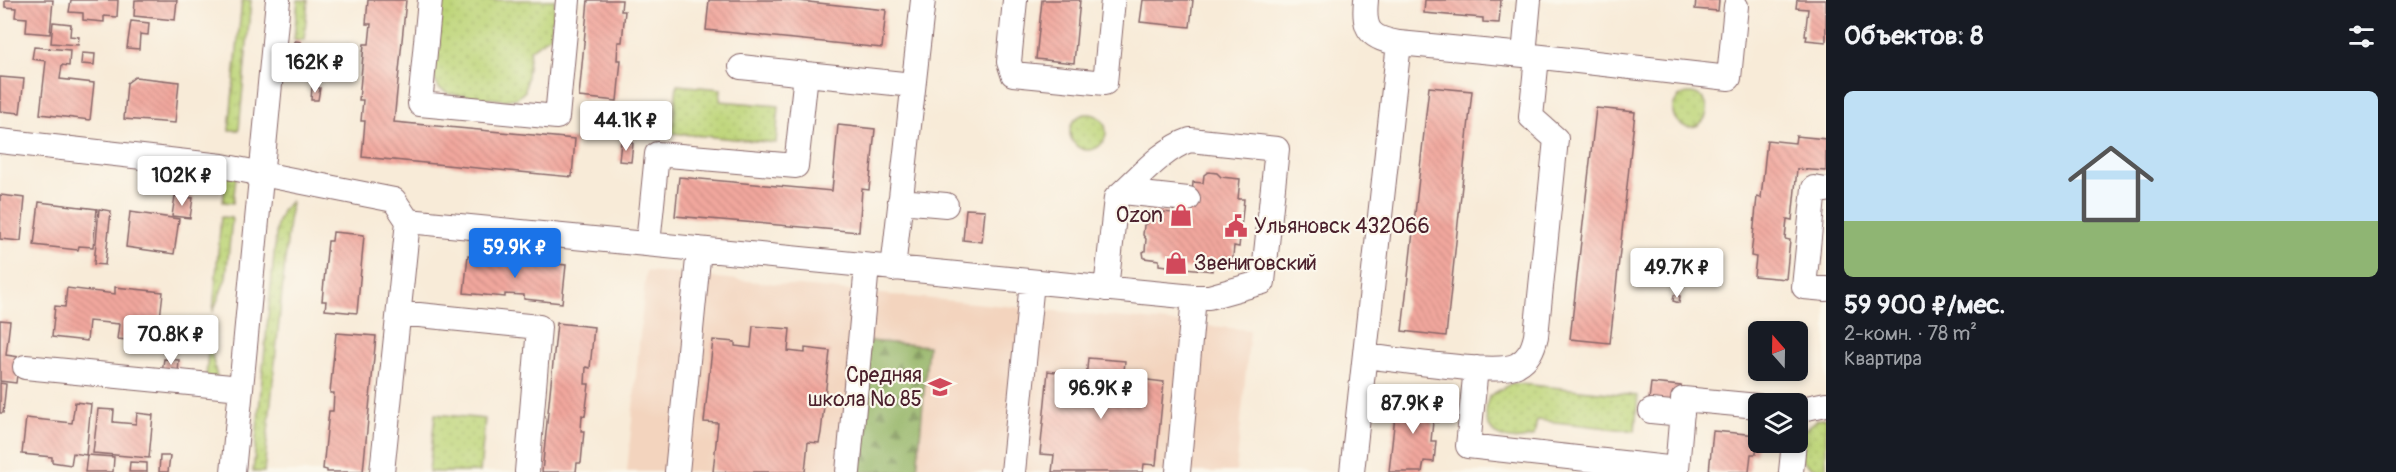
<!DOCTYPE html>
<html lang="ru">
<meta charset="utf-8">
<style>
:root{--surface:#171b24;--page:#20242c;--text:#f1f3f6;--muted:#9ea1a6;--accent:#1a73e8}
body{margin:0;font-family:Pangolin,sans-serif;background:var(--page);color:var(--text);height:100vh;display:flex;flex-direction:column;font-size:22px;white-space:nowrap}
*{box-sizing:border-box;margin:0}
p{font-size:20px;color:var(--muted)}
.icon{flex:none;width:33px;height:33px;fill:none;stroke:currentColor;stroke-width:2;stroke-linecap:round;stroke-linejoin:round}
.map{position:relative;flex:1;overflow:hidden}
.side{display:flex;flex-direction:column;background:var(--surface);width:570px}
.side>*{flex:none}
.needle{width:39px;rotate:340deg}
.controls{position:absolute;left:1748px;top:321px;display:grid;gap:12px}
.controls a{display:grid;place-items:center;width:60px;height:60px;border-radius:9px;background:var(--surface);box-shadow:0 3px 9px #0003;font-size:30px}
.price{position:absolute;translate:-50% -51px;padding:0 14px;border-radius:6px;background:#fff;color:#222;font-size:20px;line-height:39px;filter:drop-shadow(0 2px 3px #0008)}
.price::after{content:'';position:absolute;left:50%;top:36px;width:18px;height:14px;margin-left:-9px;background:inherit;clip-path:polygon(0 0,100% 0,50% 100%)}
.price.current{background:var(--accent);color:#fff}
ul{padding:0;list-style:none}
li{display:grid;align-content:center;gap:12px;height:318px;padding:0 18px}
li span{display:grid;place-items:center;height:186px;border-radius:9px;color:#555}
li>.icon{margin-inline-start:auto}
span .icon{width:108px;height:108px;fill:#fffc;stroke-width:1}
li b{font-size:26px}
h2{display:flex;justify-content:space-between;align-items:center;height:72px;padding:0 18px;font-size:26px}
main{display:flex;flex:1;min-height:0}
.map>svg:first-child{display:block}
.built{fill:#f3d4be}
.green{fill:url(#green-dots);stroke:#847a52;stroke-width:1.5}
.forest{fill:url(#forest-firs);stroke:#706a4a;stroke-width:1.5}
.building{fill:url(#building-back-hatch)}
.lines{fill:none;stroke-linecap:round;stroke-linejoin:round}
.minor-casing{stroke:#876668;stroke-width:26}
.minor{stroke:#fff;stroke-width:24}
.labels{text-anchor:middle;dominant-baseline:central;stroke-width:4.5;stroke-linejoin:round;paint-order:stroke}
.poi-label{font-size:21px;fill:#4a1f2b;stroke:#fbf7ec;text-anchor:end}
</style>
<main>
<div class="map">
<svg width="1826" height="472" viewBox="0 0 1826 472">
<defs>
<pattern id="green-dots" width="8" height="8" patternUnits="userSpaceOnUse" patternTransform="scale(1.5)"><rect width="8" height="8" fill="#bed579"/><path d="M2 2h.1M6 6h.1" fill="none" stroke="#a5b669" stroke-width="1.8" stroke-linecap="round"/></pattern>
<pattern id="forest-firs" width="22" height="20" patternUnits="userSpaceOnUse" patternTransform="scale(1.5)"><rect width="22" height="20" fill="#96b669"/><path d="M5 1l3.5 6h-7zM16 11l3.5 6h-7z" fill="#7c9357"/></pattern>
<pattern id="building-back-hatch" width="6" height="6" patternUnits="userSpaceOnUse" patternTransform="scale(1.5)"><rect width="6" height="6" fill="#f1a79d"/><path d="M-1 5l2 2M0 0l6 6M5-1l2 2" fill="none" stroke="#d08f87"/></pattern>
</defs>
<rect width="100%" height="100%" fill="#fbf7ec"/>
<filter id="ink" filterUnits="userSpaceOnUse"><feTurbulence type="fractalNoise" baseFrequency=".0167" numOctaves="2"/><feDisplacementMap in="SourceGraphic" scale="12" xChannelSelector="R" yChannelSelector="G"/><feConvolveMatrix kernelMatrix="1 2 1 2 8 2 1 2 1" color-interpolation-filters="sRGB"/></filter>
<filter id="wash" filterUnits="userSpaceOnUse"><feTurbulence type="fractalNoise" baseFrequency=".008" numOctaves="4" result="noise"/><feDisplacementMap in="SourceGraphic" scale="24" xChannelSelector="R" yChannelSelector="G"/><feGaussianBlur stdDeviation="1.35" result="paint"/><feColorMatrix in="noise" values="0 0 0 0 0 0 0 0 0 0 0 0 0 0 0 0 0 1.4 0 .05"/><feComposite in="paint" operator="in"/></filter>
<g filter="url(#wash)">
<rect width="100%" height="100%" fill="#f8ebd8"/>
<path class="built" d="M646,271L1250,330L1236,472H627Z"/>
<path class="green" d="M242,0H251L239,130H229Z
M298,0H308L304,40L294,39Z
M438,0H555L551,35L530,50L525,91L517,98L506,100L449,94L439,88L434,79Z
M677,85L721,89L720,101L779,106L776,143L672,133Z
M1673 110a17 17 0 1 1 34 0a17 17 0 1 1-34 0Z
M1070 132a18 18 0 1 1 36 0a18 18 0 1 1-36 0Z
M226,175L236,176L233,203L223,202Z
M291,201L264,472H253L277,224L282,211Z
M221,217L232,218L226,278L213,312Z
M209,340L217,378L206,377Z
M1512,383L1638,396L1635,431L1537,420L1534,436C1503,447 1477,431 1489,396Z
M435,414L485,419L480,472H429Z
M1826,418V470L1810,467L1800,458V433L1817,420Z"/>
<path class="forest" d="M869,341L928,346L917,472H857Z"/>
<g id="blocks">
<path class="building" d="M5,0H53L50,34L26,32L27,18L15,17L16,8L5,7Z
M71,0H118L117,17L104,16V22L83,20V13L69,12Z
M135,0H177L175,20L134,16Z
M368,0H406L394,122L575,139L572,177L362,157L365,121H361L363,100H359L364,44H369L371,24H366Z
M588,0H622L621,11H625L622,42H618L617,60H621L617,101L579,97Z
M709,0H789L886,10L882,48L706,30Z
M1042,0H1080L1074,63L1036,59Z
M1143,0H1193L1190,27L1140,22Z
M1425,0H1501L1499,23L1483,22V18L1424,13Z
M1696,0H1719L1718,11L1695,9Z
M1797,0H1826V42L1806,40L1807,36H1805L1808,9L1796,8Z
M131,21L149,23L148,35L140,34L139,49L127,48Z
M53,22L71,24L70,36L79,37L78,45L51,43Z
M295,41L301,42V52H294Z
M34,47L70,50L69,66L62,65L60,79L94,83L90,120L40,114L46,61L32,59Z
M82,53L95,54L94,65L81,64Z
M0,77L24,79L20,113L0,111Z
M135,77L179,82L175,123L124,119L127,83Z
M312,87L320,88L318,100H311Z
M1429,87L1472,91L1446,336L1402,331Z
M1596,108L1635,112L1610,343L1570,339Z
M838,125L875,129L869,190L862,189L859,232L675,216L679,177L832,191Z
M1796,136L1826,139V171L1797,169L1792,220L1787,219L1785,239L1790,240L1786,279L1754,276L1756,257L1751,256L1757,197L1761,198L1767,140L1795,143Z
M621,142L633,143L631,162L619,161Z
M1208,172L1217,173L1221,177L1240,179L1238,199H1244L1239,247L1234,246L1232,267L1212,265V271L1159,265V260L1144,258L1143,252L1145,251L1146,239L1143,235L1144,225L1150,221L1151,211L1173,213L1174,207L1191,208L1193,182L1203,183L1204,175Z
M0,195L25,198L21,241L0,239Z
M175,196L193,198L190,218L172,216Z
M39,202L97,209L93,247L79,246L78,250L34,245Z
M99,209L111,211L105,265L94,264Z
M966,209L985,210L982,242L963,240Z
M130,212L179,219L174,254L126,247Z
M333,232L364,235L357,313L325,310L326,301H322L328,241H332Z
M468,255L566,265L562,303L524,299V295L505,294V297L464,293Z
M115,287L163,292L159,327L148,326L146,341H140V345L127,344L128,340L117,339L119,324L89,321L87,341L52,337L55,306L65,307L67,288L115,294Z
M1674,295L1680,296L1679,303L1673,301Z
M0,320L10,321L6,355L19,357L16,383L0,381Z
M557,323L594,327L590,368L586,367L585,384H589L585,416L582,415L581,431H584L581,463H577L576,472H542Z
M753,326L790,329L788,351L805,353V348L830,351L821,433L819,443L808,442L805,472H713L718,423L704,422L713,340L735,342V346L751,348Z
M336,333L376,336L363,472H327V470L323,469L329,411H333L334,393H330Z
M1088,358L1125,361L1123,382L1140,384V379L1164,382L1156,465L1144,464L1143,472H1052L1054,455L1040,454L1048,371L1071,374L1070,378L1086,380Z
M164,359L179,360L178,374L162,372Z
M0,383L6,384L3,413H0Z
M1651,383L1681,386L1679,403L1649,400Z
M1397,397L1440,402L1438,422H1433L1431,441H1436L1434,462L1424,461L1422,472H1389Z
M75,402L91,404L86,455L73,453L71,465L52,462V457L22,454L26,418L72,423Z
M98,409L114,410L113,422L136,424L137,413L153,415L149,458L93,453Z
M1713,431L1758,435L1756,454H1751L1749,472H1709Z
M87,455L114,457L113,472H85Z
M160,456H170L168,472H159Z
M130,462L147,463V472H129Z"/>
</g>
</g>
<g filter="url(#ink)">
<use href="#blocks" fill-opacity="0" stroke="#876668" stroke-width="1.5"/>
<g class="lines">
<g class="minor-casing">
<path id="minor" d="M430,0L420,104L557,117L568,0
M1015,0L1009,62L1013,74L1105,83L1113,0
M1399,43L1524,55L1529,0
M1524,55L1729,78L1736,6
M741,67L806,74
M0,141L222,166L394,200L408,221L382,472
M1826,190L1814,188L1804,287L1826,289
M1123,192L1188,199
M900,201L946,205
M408,221L1194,297H1209L1263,282L1277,149L1190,140C1161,150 1139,178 1116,198L1106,289
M648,244L657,154L796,166L806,74L913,85
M893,269L923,0
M399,313L539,327L527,472
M1365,356C1394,359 1496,376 1517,365C1529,358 1533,349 1536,336L1556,139L1531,117L1537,57
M25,367L241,388
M1476,368L1468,446L1677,469V472
M1797,410L1826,404
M1651,411L1682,414
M1677,469L1683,399L1758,406
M233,472L278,0
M677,472L699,249
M848,472L867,266
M1013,472L1032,282
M1178,472L1194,297
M1352,472L1399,43C1370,38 1363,31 1366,0
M1791,472L1794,442"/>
</g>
<use href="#minor" class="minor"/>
</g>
</g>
<defs>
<g id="shop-bare" transform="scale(1.8)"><path d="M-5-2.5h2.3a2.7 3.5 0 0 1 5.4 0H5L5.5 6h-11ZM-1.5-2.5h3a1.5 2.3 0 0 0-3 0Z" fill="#d1495b" stroke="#fbf7ec" stroke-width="2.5" paint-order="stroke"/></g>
<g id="civic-bare" transform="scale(1.8)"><path d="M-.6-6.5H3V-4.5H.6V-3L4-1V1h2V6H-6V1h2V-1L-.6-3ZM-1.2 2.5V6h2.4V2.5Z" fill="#d1495b" stroke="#fbf7ec" stroke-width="2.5" paint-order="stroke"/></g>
<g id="school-bare" transform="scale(1.8)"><path d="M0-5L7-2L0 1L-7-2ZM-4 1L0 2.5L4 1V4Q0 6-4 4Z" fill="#d1495b" stroke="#fbf7ec" stroke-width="2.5" paint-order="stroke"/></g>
</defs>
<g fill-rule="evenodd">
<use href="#shop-bare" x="1181" y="215"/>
<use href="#civic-bare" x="1236" y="226"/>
<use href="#shop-bare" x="1176" y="263"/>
<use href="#school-bare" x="940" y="387"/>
</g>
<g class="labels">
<g class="poi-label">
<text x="1163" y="215">Ozon</text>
<text x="1254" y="226" text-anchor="start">Ульяновск 432066</text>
<text x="1194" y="263" text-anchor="start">Звениговский</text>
<text x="922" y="375">Средняя<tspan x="922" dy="24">школа № 85</tspan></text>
</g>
</g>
</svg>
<div class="controls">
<a><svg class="needle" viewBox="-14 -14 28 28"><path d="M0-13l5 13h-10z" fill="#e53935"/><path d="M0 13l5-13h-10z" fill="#9ea1a6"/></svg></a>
<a><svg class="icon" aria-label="layers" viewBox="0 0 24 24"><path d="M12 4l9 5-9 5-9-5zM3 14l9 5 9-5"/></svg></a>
</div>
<b class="price" style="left:315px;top:94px">162K ₽</b>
<b class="price" style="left:626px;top:152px">44.1K ₽</b>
<b class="price" style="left:182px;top:207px">102K ₽</b>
<b class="price current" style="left:515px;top:279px">59.9K ₽</b>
<b class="price" style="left:1677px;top:299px">49.7K ₽</b>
<b class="price" style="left:171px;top:366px">70.8K ₽</b>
<b class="price" style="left:1101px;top:420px">96.9K ₽</b>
<b class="price" style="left:1413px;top:435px">87.9K ₽</b>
</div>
<section class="side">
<h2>Объектов: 8<svg class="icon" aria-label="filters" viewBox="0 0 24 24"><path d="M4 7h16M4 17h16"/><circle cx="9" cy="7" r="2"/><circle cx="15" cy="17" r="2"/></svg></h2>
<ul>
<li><span style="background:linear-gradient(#bfe0f5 70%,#8fb573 0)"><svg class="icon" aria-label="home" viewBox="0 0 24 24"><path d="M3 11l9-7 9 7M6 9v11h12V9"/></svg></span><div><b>59 900 ₽/мес.</b><p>2-комн. · 78 m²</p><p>Квартира</p></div></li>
</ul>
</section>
</main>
